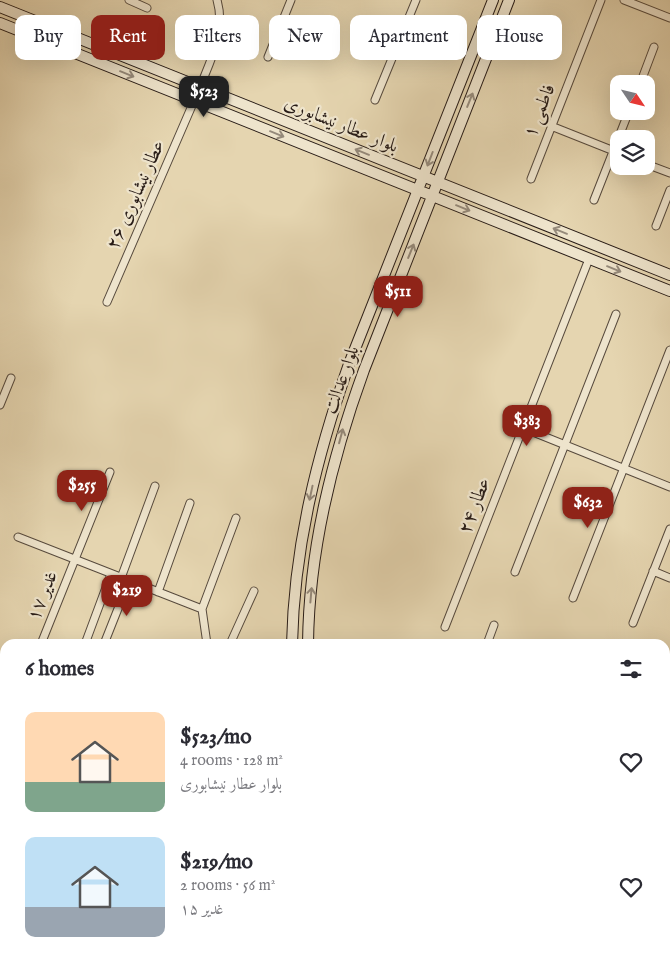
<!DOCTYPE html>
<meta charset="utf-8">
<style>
:root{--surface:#fff;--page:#f2f2f3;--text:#2b2b33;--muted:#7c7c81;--accent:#8f2418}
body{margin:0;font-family:"IM FELL English",Amiri,serif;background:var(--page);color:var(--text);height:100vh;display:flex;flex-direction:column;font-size:19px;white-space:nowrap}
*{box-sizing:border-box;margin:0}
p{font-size:16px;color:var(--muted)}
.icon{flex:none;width:28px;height:28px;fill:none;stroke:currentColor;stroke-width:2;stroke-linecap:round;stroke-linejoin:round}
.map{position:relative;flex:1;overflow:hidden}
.side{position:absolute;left:0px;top:639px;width:670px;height:321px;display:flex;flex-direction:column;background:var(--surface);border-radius:15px 15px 0 0;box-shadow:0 5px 20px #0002}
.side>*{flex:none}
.guide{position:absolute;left:15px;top:15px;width:640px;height:45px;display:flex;gap:10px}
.needle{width:32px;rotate:125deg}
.controls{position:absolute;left:610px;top:75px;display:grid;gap:10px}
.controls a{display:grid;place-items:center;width:45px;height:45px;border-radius:10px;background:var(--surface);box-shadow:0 5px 20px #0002;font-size:25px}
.price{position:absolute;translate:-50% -42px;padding:0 11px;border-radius:10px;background:var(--accent);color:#fff;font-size:16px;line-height:32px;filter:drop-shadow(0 1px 2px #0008)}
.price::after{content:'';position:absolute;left:50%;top:30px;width:15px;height:11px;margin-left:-8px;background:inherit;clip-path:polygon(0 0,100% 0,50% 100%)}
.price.on{background:#222;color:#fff}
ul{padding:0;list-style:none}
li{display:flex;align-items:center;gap:15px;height:125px;padding:0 25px}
li span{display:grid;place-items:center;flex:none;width:140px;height:100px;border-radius:10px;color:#555}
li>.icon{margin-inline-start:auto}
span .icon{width:60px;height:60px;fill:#fffc;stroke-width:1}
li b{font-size:21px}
h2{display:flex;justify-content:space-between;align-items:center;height:60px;padding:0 25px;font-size:21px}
.tag{padding:0 18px;border-radius:10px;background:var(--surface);box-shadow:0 5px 20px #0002;font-size:18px;line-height:45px}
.tag.on{background:var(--accent);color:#fff}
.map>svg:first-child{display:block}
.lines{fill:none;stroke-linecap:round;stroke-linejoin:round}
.street-casing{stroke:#574a3d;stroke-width:9}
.secondary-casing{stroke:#281c17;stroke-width:12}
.street{stroke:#eee4cc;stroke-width:7}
.secondary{stroke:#eee4cc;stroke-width:10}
.oneway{stroke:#958a7b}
.labels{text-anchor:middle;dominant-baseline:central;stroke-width:4.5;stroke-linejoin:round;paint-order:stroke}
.street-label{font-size:19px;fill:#281c17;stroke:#eee4cc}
</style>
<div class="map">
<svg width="670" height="959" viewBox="0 0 670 959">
<rect width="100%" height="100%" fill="#e5d5b0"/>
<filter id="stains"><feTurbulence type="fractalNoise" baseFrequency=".004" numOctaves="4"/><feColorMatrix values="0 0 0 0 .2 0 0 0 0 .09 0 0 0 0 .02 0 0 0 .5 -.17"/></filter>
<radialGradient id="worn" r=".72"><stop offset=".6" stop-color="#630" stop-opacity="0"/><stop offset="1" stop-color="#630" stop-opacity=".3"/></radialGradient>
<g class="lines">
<g class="street-casing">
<path id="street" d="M129,0L147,8
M624,0L670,18
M268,57L291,0
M640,84L654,47
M200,87C211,59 226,31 217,0
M375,100L416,0
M551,126L619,153
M646,164L670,173
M531,179L601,0
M594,200L629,111
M656,226L670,190
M107,302L194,101
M0,405L11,378
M523,428L670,487
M18,537L202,609L236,518
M653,571L670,578
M515,572L616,314
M121,578L155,486
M158,592L190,503
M573,598L670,350
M202,609L207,644
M633,623L670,529
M445,627L589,259
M41,644L110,472
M85,644L111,574
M104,644L129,581
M230,644L254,591
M487,644L494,625
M665,734L670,722
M0,844L5,832
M0,906L5,908
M125,955L135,959
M220,959L221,955
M259,959L261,955
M576,959L577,955
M624,959L625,955"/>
</g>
<g class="secondary-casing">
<path id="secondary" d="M0,7L670,275
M0,23L670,291
M292,644C294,547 317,455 349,364L493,0
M308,644C309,549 332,458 364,370L509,0
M0,666L5,668
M0,677L5,679
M665,840L670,842
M665,852L670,854
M309,955V959
M324,955V959"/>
</g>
<use href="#street" class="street"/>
<use href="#secondary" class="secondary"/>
</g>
<defs><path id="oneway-shaft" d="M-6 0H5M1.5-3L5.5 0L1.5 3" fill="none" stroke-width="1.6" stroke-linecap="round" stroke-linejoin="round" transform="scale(1.25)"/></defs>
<g class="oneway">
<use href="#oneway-shaft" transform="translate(127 74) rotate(22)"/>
<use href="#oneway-shaft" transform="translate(470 100) rotate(-68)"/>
<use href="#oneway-shaft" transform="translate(277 134) rotate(22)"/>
<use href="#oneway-shaft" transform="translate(362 152) rotate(-158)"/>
<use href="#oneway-shaft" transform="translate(430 159) rotate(111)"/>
<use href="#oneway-shaft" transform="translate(463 208) rotate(22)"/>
<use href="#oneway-shaft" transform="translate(560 231) rotate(-158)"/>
<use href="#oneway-shaft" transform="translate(411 251) rotate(-68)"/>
<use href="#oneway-shaft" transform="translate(614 269) rotate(22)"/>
<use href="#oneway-shaft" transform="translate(341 436) rotate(-75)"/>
<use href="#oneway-shaft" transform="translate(311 493) rotate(102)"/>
<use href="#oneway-shaft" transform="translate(311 595) rotate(-85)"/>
</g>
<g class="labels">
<g class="street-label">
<text transform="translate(540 111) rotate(-68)">فاطمی ۱</text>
<text transform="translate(341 125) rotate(22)">بلوار عطار نیشابوری</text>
<text transform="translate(136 195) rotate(-66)">عطار نیشابوری ۲۶</text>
<text transform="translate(342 380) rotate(-70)">بلوار عدالت</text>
<text transform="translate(475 506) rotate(-69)">عطار ۲۴</text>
<text transform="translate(43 596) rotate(-68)">غدیر ۱۷</text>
</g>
</g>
<rect width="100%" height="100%" filter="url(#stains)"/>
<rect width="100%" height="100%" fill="url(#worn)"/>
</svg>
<div class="controls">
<a><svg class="needle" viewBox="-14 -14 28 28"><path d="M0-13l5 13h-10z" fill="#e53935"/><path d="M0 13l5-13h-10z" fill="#7c7c81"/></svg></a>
<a><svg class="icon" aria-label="layers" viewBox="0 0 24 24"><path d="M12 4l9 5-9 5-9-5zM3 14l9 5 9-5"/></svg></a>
</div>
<b class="price on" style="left:204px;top:118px">$523</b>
<b class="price" style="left:398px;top:318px">$511</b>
<b class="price" style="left:527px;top:447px">$383</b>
<b class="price" style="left:82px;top:512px">$255</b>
<b class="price" style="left:588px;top:529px">$632</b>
<b class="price" style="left:127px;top:617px">$219</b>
<div class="guide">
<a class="tag">Buy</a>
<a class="tag on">Rent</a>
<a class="tag">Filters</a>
<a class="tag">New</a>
<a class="tag">Apartment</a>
<a class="tag">House</a>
</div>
<section class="side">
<h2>6 homes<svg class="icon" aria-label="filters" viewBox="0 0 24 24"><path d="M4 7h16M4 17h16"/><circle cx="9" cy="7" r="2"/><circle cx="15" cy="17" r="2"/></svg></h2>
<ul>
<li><span style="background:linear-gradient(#ffd9b3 70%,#7fa58c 0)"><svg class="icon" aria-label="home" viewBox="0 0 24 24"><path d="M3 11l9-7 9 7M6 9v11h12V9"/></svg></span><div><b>$523/mo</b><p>4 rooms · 128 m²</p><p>بلوار عطار نیشابوری</p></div><svg class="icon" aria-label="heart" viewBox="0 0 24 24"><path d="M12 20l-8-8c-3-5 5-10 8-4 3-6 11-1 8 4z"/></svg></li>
<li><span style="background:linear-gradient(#bfe0f5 70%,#9aa5b1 0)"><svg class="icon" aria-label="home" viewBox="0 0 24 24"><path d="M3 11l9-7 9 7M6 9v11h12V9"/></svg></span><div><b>$219/mo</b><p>2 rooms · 56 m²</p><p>غدیر ۱۵</p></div><svg class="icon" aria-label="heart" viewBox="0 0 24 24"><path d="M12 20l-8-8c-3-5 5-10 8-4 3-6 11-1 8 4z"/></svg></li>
</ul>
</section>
</div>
